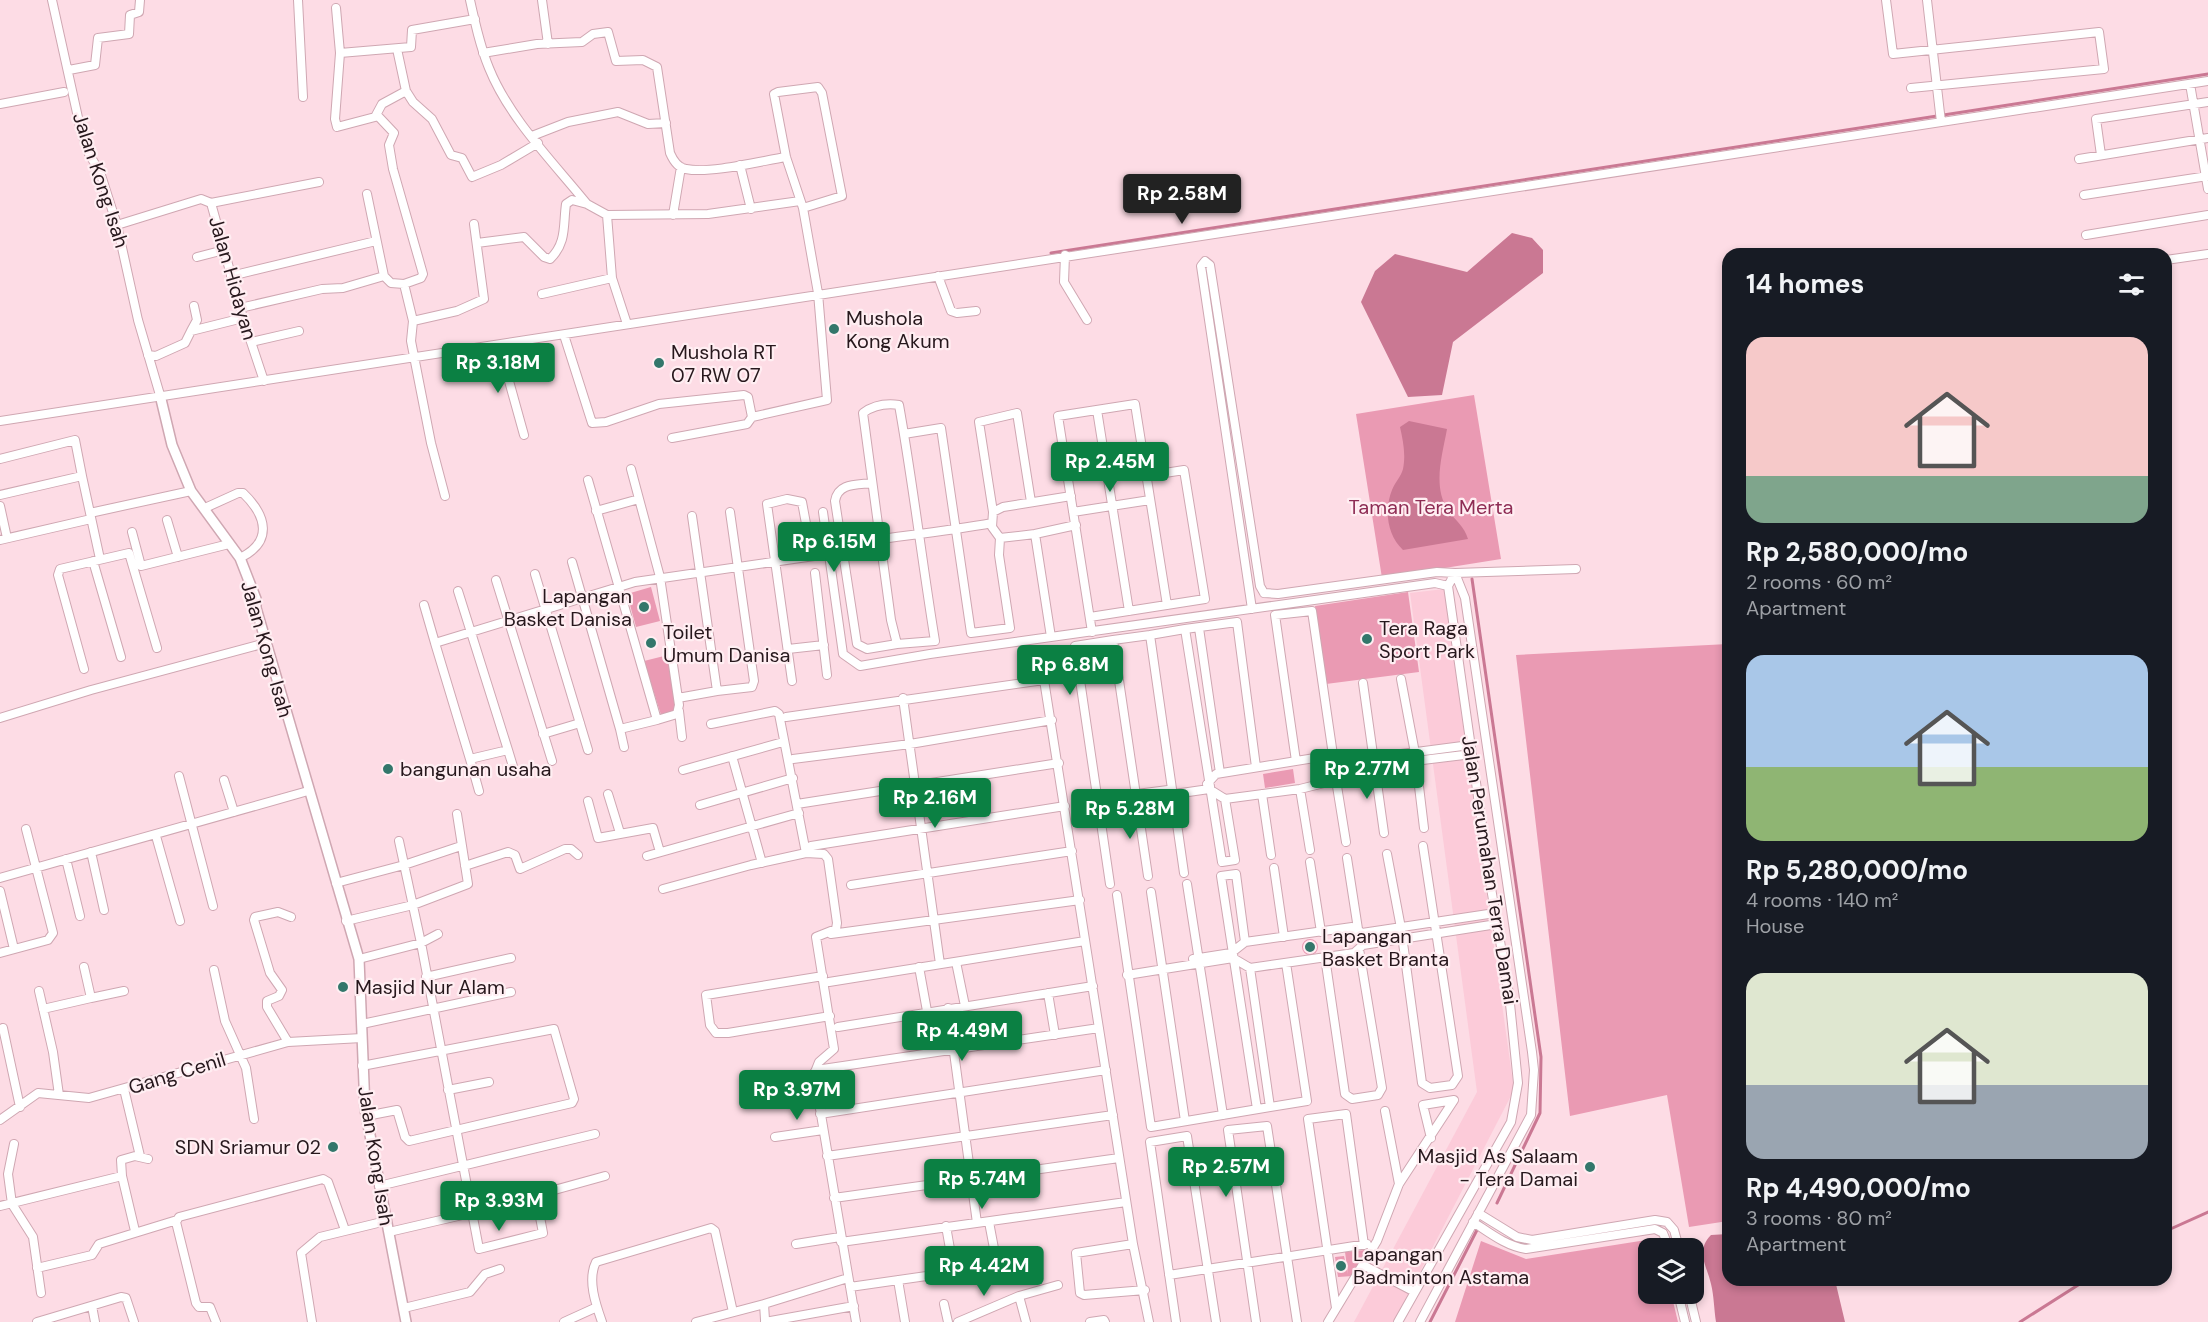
<!DOCTYPE html>
<meta charset="utf-8">
<style>
:root{--surface:#171b24;--page:#242831;--text:#f1f3f6;--muted:#9ea1a6;--accent:#0b8043}
body{margin:0;font-family:"DM Sans",sans-serif;background:var(--page);color:var(--text);height:100vh;display:flex;flex-direction:column;font-size:22px;white-space:nowrap}
*{box-sizing:border-box;margin:0}
p{font-size:20px;color:var(--muted)}
.icon{flex:none;width:33px;height:33px;fill:none;stroke:currentColor;stroke-width:2;stroke-linecap:round;stroke-linejoin:round}
.map{position:relative;flex:1;overflow:hidden}
.panel{position:absolute;left:1722px;top:248px;width:450px;height:1038px;display:flex;flex-direction:column;background:var(--surface);border-radius:18px;box-shadow:0 3px 9px #0003}
.panel>*{flex:none}
.buttons{position:absolute;left:1638px;top:1238px;display:grid;gap:12px}
.buttons a{display:grid;place-items:center;width:66px;height:66px;border-radius:12px;background:var(--surface);box-shadow:0 3px 9px #0003;font-size:30px}
.price{position:absolute;translate:-50% -51px;padding:0 14px;border-radius:6px;background:var(--accent);color:#fff;font-size:20px;line-height:39px;filter:drop-shadow(0 2px 3px #0008)}
.price::after{content:'';position:absolute;left:50%;top:36px;width:18px;height:14px;margin-left:-9px;background:inherit;clip-path:polygon(0 0,100% 0,50% 100%)}
.price.on{background:#222;color:#fff}
ul{padding:0;list-style:none}
li{display:grid;align-content:center;gap:12px;height:318px;padding:0 24px}
li span{display:grid;place-items:center;height:186px;border-radius:18px;color:#555}
li>.icon{margin-inline-start:auto}
span .icon{width:108px;height:108px;fill:#fffc;stroke-width:1}
li b{font-size:26px}
h2{display:flex;justify-content:space-between;align-items:center;height:72px;padding:0 24px;font-size:26px}
.map>svg:first-child{display:block}
.built{fill:#fccbd9}
.green{fill:#ea9ab3}
.water{fill:#ca7893}
.lines{fill:none;stroke-linecap:round;stroke-linejoin:round}
.stream{stroke:#ca7893;stroke-width:3}
.minor-casing{stroke:#cfa7b2;stroke-width:10}
.tertiary-casing{stroke:#cfa7b2;stroke-width:12}
.minor{stroke:#fff;stroke-width:8}
.tertiary{stroke:#fff;stroke-width:9}
.poi-dot{fill:#33776b;stroke:#ffeef2;stroke-width:2}
.labels{text-anchor:middle;dominant-baseline:central;stroke-width:4.5;stroke-linejoin:round;paint-order:stroke}
.street-label{font-size:20px;fill:#27181d;stroke:#ffeef2}
.poi-label{font-size:20px;fill:#27181d;stroke:#ffeef2;text-anchor:start}
.park-label{font-size:20px;fill:#8e2c54;stroke:#ffeef2}
</style>
<div class="map">
<svg width="2208" height="1322" viewBox="0 0 2208 1322">
<rect width="100%" height="100%" fill="#fddce5"/>
<path class="built" d="M1444,589L1514,1090L1394,1322H1354L1477,1092L1410,593Z"/>
<path class="green" d="M1474,395L1501,559L1382,578L1356,414Z
M651,587L660,621L636,627L627,594Z
M1408,592L1419,672L1326,684L1315,606Z
M1728,644V1221L1689,1227L1667,1095L1570,1116L1516,655Z
M668,655L676,711L669,715H661L644,661Z
M1293,769L1295,783L1265,788L1263,774Z
M1302 947a8 8 0 1 1 16 0a8 8 0 1 1-16 0Z
M1659,1238L1661,1248H1648V1293H1671L1678,1322H1455L1481,1241L1526,1259Z
M1365,1250L1353,1276L1338,1277L1335,1257L1344,1256L1348,1274L1345,1252Z"/>
<path class="water" d="M1512,233L1532,238L1543,250V273L1453,342L1442,395L1408,397L1361,302L1375,271L1395,254L1467,272Z
M1409,421L1447,429C1442,457 1432,487 1449,512C1457,522 1464,526 1468,539L1403,550C1387,535 1384,510 1392,490C1395,482 1401,477 1403,469C1406,454 1403,441 1400,427Z
M1728,1234V1280H1835L1845,1322H1716C1714,1309 1714,1296 1711,1284C1707,1266 1695,1251 1711,1235Z"/>
<g class="lines">
<path class="stream" d="M1051,253L2208,74
M1472,579L1541,1057L1540,1113L1497,1203
M2166,1231L2208,1212
M1430,1322L1478,1228
M2020,1322L2086,1280"/>
<g class="minor-casing">
<path id="minor" d="M52,0L81,131L89,154L100,172L117,225L138,320L160,395
M298,0L303,97
M470,0C475,23 480,46 489,68C509,118 553,162 587,204L607,215L708,214L800,201
M542,0L548,44
M1886,0L1893,54L2099,32L2104,69L1911,88
M1927,0L1941,122
M336,8L340,53L411,47L412,30L475,19
M397,49L406,91L413,102L432,119L451,155L462,158L472,177L501,165L538,143
M340,53L335,119L337,127L375,117L382,104L406,91
M483,53L537,44L582,42L593,34L608,32L616,61L643,60L657,67L670,153C673,160 678,168 686,169C710,174 761,161 786,157
M69,70L95,65L98,38L129,34L130,15L139,12L140,0
M2190,84L2208,189
M0,104L64,92
M377,115L394,133L389,145L393,169L423,274L421,278L404,284L413,321L411,341L431,443L445,496
M532,136L568,122L618,112L648,124L666,123
M2101,155L2096,119L2208,102
M2079,159L2208,138
M740,165L751,209
M367,194L384,276L391,283L404,284
M2084,195L2208,176
M211,203L319,182
M607,215L612,278L627,324
M673,215L681,167
M117,225L201,199L211,203L243,318L264,381
M2086,235L2208,215
M477,243L524,237L544,257L550,259C567,243 563,225 566,204L572,200L587,204
M1065,255L1064,282L1087,320
M197,257L224,250
M2166,260L2208,254
M231,276L376,241
M938,276L951,311L957,313L976,311
M542,294L612,278
M194,306L197,320L191,331L243,318
M240,308L322,289L343,288L384,276
M413,321L457,311L484,299L474,224
M564,335L592,423L606,422L659,404L744,395L748,397L752,417
M251,342L299,331
M499,345L524,435
M148,355L156,356L185,343L191,331
M1097,410L1129,611
M0,421L2208,81
M904,434L941,428L971,633L1010,628L999,555L1000,538
M672,438L747,424L752,417L827,400L818,293L803,208L786,157L774,94L778,92L818,87L822,93L842,196L803,208
M0,459L75,440L82,476
M631,469L660,577L679,705L677,714L657,720
M872,483C856,485 838,483 835,501L857,644L867,649L897,644
M0,495L82,476L100,559
M0,506L7,538
M205,508L238,493H243C267,516 273,542 240,558
M596,511L639,499
M823,512L843,654L860,666L930,654L1435,583L1448,586L1491,888L1509,994L1518,1083L1511,1122L1398,1322
M993,512L979,422L1017,413L1031,502
M1073,512L1150,500
M90,513L191,491
M167,520L178,557
M132,532L141,566L229,544
M1035,534L1000,538L992,527L993,512L1003,507L1071,496
M880,539L891,620L897,644L935,641C922,562 913,483 899,405C885,403 874,405 863,413L880,539C918,534 955,530 992,523
M0,540L91,519
M93,561L121,657
M572,562L620,729L657,720L588,480
M815,573L827,675
M535,574L588,750
M496,580L552,761
M1448,586L1455,573L1576,569
M458,591L508,750L470,759L435,643L635,582L828,554
M1264,593L1278,594L1437,572L1455,573L1465,598L1532,1052L1534,1070L1531,1115L1420,1322
M424,605L435,643
M1252,609L1201,266L1205,261L1210,265L1260,586L1264,593
M1090,617L1205,599L1184,470L1146,476
M1199,628L1220,773
M1092,632L1058,416L1135,404L1167,605
M1051,637L1035,534L1076,525
M788,649L824,645
M84,669L58,575L60,569L129,553L157,648
M1401,679L1415,753L1424,828
M792,681L767,504L787,499L802,502L807,529
M1363,683L1384,833
M717,691L752,687L754,681L730,512
M678,698L717,691L692,516
M903,698L940,964
M679,711L682,737
M786,717L1044,680L1133,1244L1149,1322
M0,718L91,690L266,643
M711,724L775,711L779,714L806,853L824,854L828,859L837,923L836,929L816,937L834,1049L819,1062L815,1072
M620,729L624,747
M543,734L580,723
M508,750L515,773
M732,756L762,863
M470,759L479,791
M793,759L910,744L1052,720
M1296,761L1275,615L1312,611L1333,755
M683,770L783,742
M179,776L213,906
M224,780L234,812
M1336,780L1346,842
M1207,784L1216,774L1333,755L1340,762L1470,745
M1300,789L1310,850
M608,794L620,833
M1262,794L1271,855
M1098,799L1168,790
M1225,799L1235,860L1222,862L1185,629L1237,622L1256,767
M588,801L598,838L653,828L660,852
M797,804L1059,763
M700,805L793,778
M1099,805L1209,789L1225,799L1300,789L1336,780L1341,770L1472,754
M156,836L180,921
M399,841L421,943L479,1249L543,1233L536,1196
M811,846L1065,806
M91,852L104,910
M1387,854L1401,928L1422,1083L1430,1088L1452,1085L1458,1076L1423,846
M647,856L799,813
M1347,858L1358,929
M66,859L80,916
M1310,862L1321,932
M465,866L508,852L515,855L520,869L565,849H571L578,855
M1274,868L1284,937
M1184,873L1150,635L1185,629
M1148,876L1113,640L1150,635
M0,878L308,791
M336,883L404,865L461,846
M1110,884L1075,646L1113,640
M1187,884L1223,1115
M851,885L1072,851
M663,889L751,865L806,853
M0,891L14,949
M1151,892L1185,1121
M1117,895L1151,1127L1270,1107
M346,921L413,905L468,884L457,814
M831,934L1080,900
M1245,942L1236,874L1221,876L1257,1109
M0,953L48,940L53,933L26,829
M1325,957L1345,1094L1352,1099L1378,1095L1382,1088L1359,949
M359,959L421,943L438,934
M1193,959L1231,953L1245,942L1352,927L1362,933L1495,913
M956,962L965,1006
M919,967L927,1011
M1250,968L1270,1107L1307,1101L1286,963
M214,970L225,1021L246,1068L254,1119
M1127,975L1233,958L1250,968L1354,953L1363,945L1497,924
M823,976L706,995L710,1025L716,1033H728L830,1016
M426,977L511,958
M829,982L1085,941
M39,991L53,1052L59,1095
M1048,993L1055,1035
M91,998L124,991
M948,1008L977,1223
M43,1009L91,998L84,967
M362,1024L511,992
M838,1027L1093,986
M3,1028L20,1107
M288,1042L267,1007V1001L279,996L282,990L270,973L254,920L255,917L278,912L291,917
M362,1066L554,1029L574,1099L572,1103L409,1141L405,1137L397,1110L366,1116
M124,1089L140,1156
M448,1090L489,1082
M766,1098L817,1088
M1385,1111L1399,1184
M820,1114L1106,1070
M0,1120L38,1093L89,1098L288,1042L362,1038
M775,1137L823,1130
M14,1144L8,1174L12,1204L33,1237L41,1293
M827,1156L1113,1115
M122,1176L121,1160L135,1156L148,1159
M379,1186L595,1134
M834,1198L1119,1158
M0,1206L122,1176L135,1231
M1478,1213L1517,1237L1532,1240L1655,1220L1667,1222L1674,1230L1679,1248
M989,1222L996,1259
M1473,1222C1490,1233 1506,1246 1526,1249L1655,1229L1663,1233L1669,1248
M389,1232L471,1213L605,1176
M841,1242L1126,1202
M796,1244L840,1237
M1133,1244L1076,1253L1080,1293L1084,1295L1145,1290
M1363,1265L1413,1291
M37,1268L92,1255L99,1244L177,1220
M1169,1275L1367,1244
M898,1280L905,1322
M850,1287L954,1272L946,1226
M1678,1293L1685,1322
M1689,1293L1696,1322
M1019,1296L1026,1322
M944,1304L948,1322
M92,1306L95,1322
M404,1308L470,1292L485,1274L500,1269
M1336,1308L1308,1119L1346,1114L1364,1245
M765,1320L764,1304L848,1278
M37,1322L121,1297L126,1298L134,1322
M216,1322L210,1307H199L196,1303L176,1222L179,1217L323,1179L328,1182L345,1230
M312,1322L301,1253L320,1237L386,1221
M564,1322L597,1307
M602,1322C596,1305 587,1280 596,1262L711,1228L715,1231L733,1312
M696,1322L764,1304
M765,1322L854,1306
M856,1322L814,1073L816,1070L1099,1028
M958,1322L1019,1296L1058,1285
M1090,1322L1104,1320L1105,1322
M1176,1322L1150,1142L1187,1136L1216,1322
M1256,1322L1228,1130L1267,1126L1297,1322
M1328,1322L1377,1241L1399,1184L1454,1100L1423,1105L1431,1138"/>
</g>
<g class="tertiary-casing">
<path id="tertiary" d="M160,395L172,445L191,491L240,558L256,599V608L359,959L365,1109L406,1322"/>
</g>
<use href="#minor" class="minor"/>
<use href="#tertiary" class="tertiary"/>
</g>
<g class="poi-dot">
<circle cx="834" cy="329" r="6"/>
<circle cx="659" cy="363" r="6"/>
<circle cx="644" cy="607" r="6"/>
<circle cx="1367" cy="639" r="6"/>
<circle cx="651" cy="643" r="6"/>
<circle cx="388" cy="769" r="6"/>
<circle cx="1310" cy="947" r="6"/>
<circle cx="343" cy="987" r="6"/>
<circle cx="333" cy="1147" r="6"/>
<circle cx="1590" cy="1167" r="6"/>
<circle cx="1341" cy="1266" r="6"/>
</g>
<g class="labels">
<g class="street-label">
<text transform="translate(101 180) rotate(72)">Jalan Kong Isah</text>
<text transform="translate(233 278) rotate(74)">Jalan Hidayan</text>
<text transform="translate(267 649) rotate(74)">Jalan Kong Isah</text>
<text transform="translate(1490 870) rotate(81)">Jalan Perumahan Terra Damai</text>
<text transform="translate(177 1073) rotate(-17)">Gang Cenil</text>
<text transform="translate(376 1156) rotate(81)">Jalan Kong Isah</text>
</g>
<g class="poi-label">
<text x="846" y="318">Mushola<tspan x="846" dy="23">Kong Akum</tspan></text>
<text x="671" y="352">Mushola RT<tspan x="671" dy="23">07 RW 07</tspan></text>
<text x="632" y="596" text-anchor="end">Lapangan<tspan x="632" dy="23">Basket Danisa</tspan></text>
<text x="1379" y="628">Tera Raga<tspan x="1379" dy="23">Sport Park</tspan></text>
<text x="663" y="632">Toilet<tspan x="663" dy="23">Umum Danisa</tspan></text>
<text x="400" y="769">bangunan usaha</text>
<text x="1322" y="936">Lapangan<tspan x="1322" dy="23">Basket Branta</tspan></text>
<text x="355" y="987">Masjid Nur Alam</text>
<text x="321" y="1147" text-anchor="end">SDN Sriamur 02</text>
<text x="1578" y="1156" text-anchor="end">Masjid As Salaam<tspan x="1578" dy="23">- Tera Damai</tspan></text>
<text x="1353" y="1254">Lapangan<tspan x="1353" dy="23">Badminton Astama</tspan></text>
</g>
<g class="park-label">
<text x="1431" y="507">Taman Tera Merta</text>
</g>
</g>
</svg>
<div class="buttons">
<a><svg class="icon" aria-label="layers" viewBox="0 0 24 24"><path d="M12 4l9 5-9 5-9-5zM3 14l9 5 9-5"/></svg></a>
</div>
<b class="price on" style="left:1182px;top:225px">Rp 2.58M</b>
<b class="price" style="left:498px;top:394px">Rp 3.18M</b>
<b class="price" style="left:1110px;top:493px">Rp 2.45M</b>
<b class="price" style="left:834px;top:573px">Rp 6.15M</b>
<b class="price" style="left:1070px;top:696px">Rp 6.8M</b>
<b class="price" style="left:1367px;top:800px">Rp 2.77M</b>
<b class="price" style="left:935px;top:829px">Rp 2.16M</b>
<b class="price" style="left:1130px;top:840px">Rp 5.28M</b>
<b class="price" style="left:962px;top:1062px">Rp 4.49M</b>
<b class="price" style="left:797px;top:1121px">Rp 3.97M</b>
<b class="price" style="left:1226px;top:1198px">Rp 2.57M</b>
<b class="price" style="left:982px;top:1210px">Rp 5.74M</b>
<b class="price" style="left:499px;top:1232px">Rp 3.93M</b>
<b class="price" style="left:984px;top:1297px">Rp 4.42M</b>
<section class="panel">
<h2>14 homes<svg class="icon" aria-label="filters" viewBox="0 0 24 24"><path d="M4 7h16M4 17h16"/><circle cx="9" cy="7" r="2"/><circle cx="15" cy="17" r="2"/></svg></h2>
<ul>
<li><span style="background:linear-gradient(#f6c9c9 75%,#7fa58c 0)"><svg class="icon" aria-label="home" viewBox="0 0 24 24"><path d="M3 11l9-7 9 7M6 9v11h12V9"/></svg></span><div><b>Rp 2,580,000/mo</b><p>2 rooms · 60 m²</p><p>Apartment</p></div></li>
<li><span style="background:linear-gradient(#a9c7e8 60%,#8fb573 0)"><svg class="icon" aria-label="home" viewBox="0 0 24 24"><path d="M3 11l9-7 9 7M6 9v11h12V9"/></svg></span><div><b>Rp 5,280,000/mo</b><p>4 rooms · 140 m²</p><p>House</p></div></li>
<li><span style="background:linear-gradient(#dfe7d0 60%,#9aa5b1 0)"><svg class="icon" aria-label="home" viewBox="0 0 24 24"><path d="M3 11l9-7 9 7M6 9v11h12V9"/></svg></span><div><b>Rp 4,490,000/mo</b><p>3 rooms · 80 m²</p><p>Apartment</p></div></li>
</ul>
</section>
</div>
